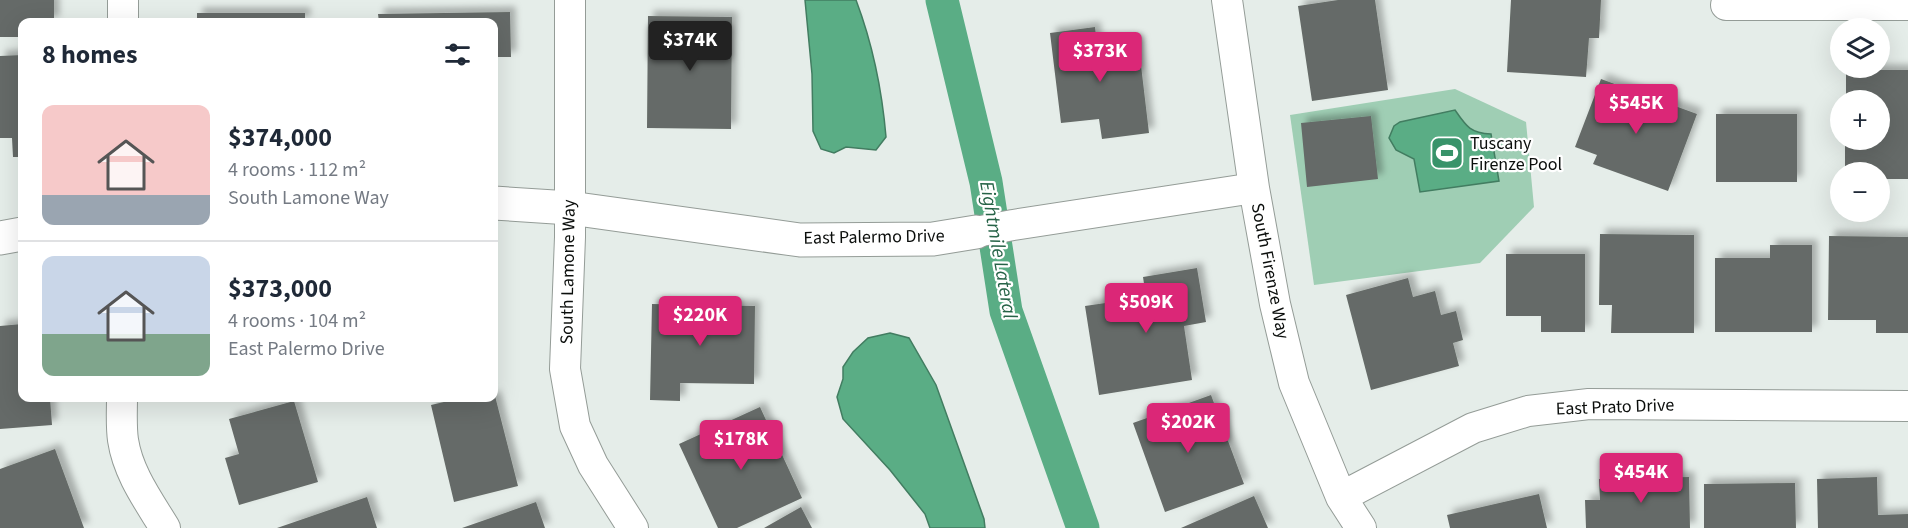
<!DOCTYPE html>
<meta charset="utf-8">
<style>
:root{--surface:#fff;--page:#f6f6f7;--text:#1f2937;--muted:#747a83;--line:#e0e1e3;--accent:#db2777}
body{margin:0;font-family:"Source Sans 3",sans-serif;background:var(--page);color:var(--text);height:100vh;display:flex;flex-direction:column;font-size:22px;white-space:nowrap}
*{box-sizing:border-box;margin:0}
p{font-size:20px;color:var(--muted)}
.icon{flex:none;width:33px;height:33px;fill:none;stroke:currentColor;stroke-width:2;stroke-linecap:round;stroke-linejoin:round}
.map{position:relative;flex:1;overflow:hidden}
.sheet{position:absolute;left:18px;top:18px;width:480px;height:384px;display:flex;flex-direction:column;background:var(--surface);border-radius:12px;box-shadow:0 6px 24px #0002}
.sheet>*{flex:none}
.buttons{position:absolute;left:1830px;top:18px;display:grid;gap:12px}
.buttons a{display:grid;place-items:center;width:60px;height:60px;border-radius:50%;background:var(--surface);box-shadow:0 6px 24px #0002;font-size:30px}
.price{position:absolute;translate:-50% -51px;padding:0 14px;border-radius:6px;background:var(--accent);color:#fff;font-size:20px;line-height:39px;filter:drop-shadow(0 2px 3px #0008)}
.price::after{content:'';position:absolute;left:50%;top:36px;width:18px;height:14px;margin-left:-9px;background:inherit;clip-path:polygon(0 0,100% 0,50% 100%)}
.price.on{background:#222;color:#fff}
ul{padding:0;list-style:none}
li{display:flex;align-items:center;gap:18px;height:150px;padding:0 24px}
li+li{border-top:2px solid var(--line)}
li span{display:grid;place-items:center;flex:none;width:168px;height:120px;border-radius:12px;color:#555}
li>.icon{margin-inline-start:auto}
span .icon{width:72px;height:72px;fill:#fffc;stroke-width:1}
li b{font-size:26px}
h2{display:flex;justify-content:space-between;align-items:center;height:72px;padding:0 24px;font-size:26px}
.map>svg:first-child{display:block}
.green{fill:#9fceb4}
.water{fill:#5aad85;stroke:#427d61;stroke-width:1.5}
.lines{fill:none;stroke-linecap:round;stroke-linejoin:round}
.canal{stroke:#5aad85;stroke-width:33}
.building{fill:#656b67;filter:url(#shadow)}
.minor-casing{stroke:#949c97;stroke-width:32}
.tertiary-casing{stroke:#949c97;stroke-width:35}
.minor{stroke:#fff;stroke-width:30}
.tertiary{stroke:#fff;stroke-width:33}
.labels{text-anchor:middle;dominant-baseline:central;stroke-width:4.5;stroke-linejoin:round;paint-order:stroke}
.poi-label{font-size:18px;fill:#0b0e0c;stroke:#fff;text-anchor:start}
.street-label{font-size:18px;fill:#0b0e0c;stroke:#fff}
.water-label{font-size:20px;font-style:italic;fill:#266347;stroke:#fff}
</style>
<div class="map">
<svg width="1908" height="528" viewBox="0 0 1908 528">
<defs>
<filter id="shadow"><feDropShadow dx="5.5" dy="-5.5" stdDeviation="3" flood-color="#0004"/></filter>
</defs>
<rect width="100%" height="100%" fill="#e5ede9"/>
<path class="green" d="M1455,89L1526,122L1534,207L1480,263L1314,285L1290,115Z"/>
<path class="water" d="M805,0H856C873,45 882,90 886,137L876,150L846,147L834,153L821,149L813,131L812,74Z
M1455,110C1466,126 1470,133 1491,134L1499,181L1420,192L1414,159L1396,150L1389,138L1394,126L1400,122Z
M890,333L909,338L936,385L984,519L985,528H930L925,514L890,470L843,419L837,397L843,379V367L853,352L868,338Z"/>
<g class="lines">
<path class="canal" d="M942,0L986,182L1006,311L1083,528"/>
</g>
<path class="building" d="M0,0H54V22H22V37H0Z
M1338,0H1375L1388,90L1312,101L1298,6Z
M1511,0H1601L1599,38H1589L1586,77L1507,72Z
M510,12L511,57H494V22H379L378,14Z
M197,13H305V22H197Z
M648,16L732,17L731,129L647,128Z
M1095,27L1097,45L1138,40L1149,133L1102,139L1099,119L1061,123L1050,33Z
M22,55V157H13L12,138H0V56Z
M1846,70H1908V179H1880V172H1845V140H1880V100H1846Z
M1601,79L1697,114L1668,191L1593,164L1597,155L1575,147Z
M1716,114H1797V182H1716Z
M1371,116L1378,179L1307,187L1301,123Z
M1600,234L1694,235V333H1611L1612,305H1599Z
M1829,236L1908,237V333H1876V320H1828Z
M1770,245H1812V332H1715V258H1770Z
M1506,254H1585V332H1541V316H1506Z
M1197,268L1206,322L1184,326L1192,380L1099,395L1085,306L1146,297L1143,277Z
M1408,278L1413,297L1435,291L1441,315L1456,311L1463,340L1453,343L1459,366L1371,390L1346,295Z
M652,304L755,306L754,384L680,383V401L650,400Z
M22,324V398H50L52,425L0,429V326Z
M494,392L518,486L454,502L431,405L461,398H494Z
M1211,395L1244,484L1165,512L1133,423Z
M294,401L318,482L239,505L225,458L239,454L229,419Z
M760,407L802,498L737,528H718L679,444Z
M55,449L84,528H0V469Z
M1689,477L1690,528H1586L1585,500H1600L1599,479Z
M1877,477L1878,515L1908,514V528H1818L1817,479Z
M1795,483L1796,528H1704V484Z
M1539,494L1547,528H1450L1447,515Z
M1254,496L1268,528H1181Z
M367,497L377,528H277Z
M536,502L545,528H462Z
M801,507L812,528H764Z"/>
<g class="lines">
<g class="minor-casing">
<path id="minor" d="M123,0V22
M570,0V237L565,369L575,426L593,465L633,528
M1227,0L1254,188L1275,304L1294,383L1341,497L1361,528
M1726,5H1908
M976,232L1013,225L1254,188
M122,398C122,411 121,426 123,440C128,473 148,500 165,528
M1341,497L1473,428L1528,411L1589,404L1908,406"/>
</g>
<g class="tertiary-casing">
<path id="tertiary" d="M494,203L570,208L800,240L933,239L976,232
M0,238L22,234"/>
</g>
<use href="#minor" class="minor"/>
<use href="#tertiary" class="tertiary"/>
</g>
<defs>
<g id="stadium-square" transform="scale(1.725)"><rect x="-9" y="-9" width="18" height="18" rx="4" fill="#38936a" stroke="#fff"/><path d="M0-5a6.5 5 0 1 0 0 10a6.5 5 0 1 0 0-10ZM-3.5-1.8h7v3.6h-7Z" fill="#fff"/></g>
</defs>
<g fill-rule="evenodd">
<use href="#stadium-square" x="1447" y="153"/>
</g>
<g class="labels">
<g class="poi-label">
<text x="1470" y="143">Tuscany<tspan x="1470" dy="21">Firenze Pool</tspan></text>
</g>
<g class="street-label">
<text transform="translate(874 237) rotate(-1)">East Palermo Drive</text>
<text transform="translate(1270 271) rotate(79)">South Firenze Way</text>
<text transform="translate(568 272) rotate(-89)">South Lamone Way</text>
<text transform="translate(1615 407) rotate(-2)">East Prato Drive</text>
</g>
<g class="water-label">
<text transform="translate(998 250) rotate(80)">Eightmile Lateral</text>
</g>
</g>
</svg>
<div class="buttons">
<a><svg class="icon" aria-label="layers" viewBox="0 0 24 24"><path d="M12 4l9 5-9 5-9-5zM3 14l9 5 9-5"/></svg></a>
<a>+</a>
<a>−</a>
</div>
<b class="price on" style="left:690px;top:72px">$374K</b>
<b class="price" style="left:1100px;top:83px">$373K</b>
<b class="price" style="left:1636px;top:135px">$545K</b>
<b class="price" style="left:1146px;top:334px">$509K</b>
<b class="price" style="left:700px;top:347px">$220K</b>
<b class="price" style="left:1188px;top:454px">$202K</b>
<b class="price" style="left:741px;top:471px">$178K</b>
<b class="price" style="left:1641px;top:504px">$454K</b>
<section class="sheet">
<h2>8 homes<svg class="icon" aria-label="filters" viewBox="0 0 24 24"><path d="M4 7h16M4 17h16"/><circle cx="9" cy="7" r="2"/><circle cx="15" cy="17" r="2"/></svg></h2>
<ul>
<li><span style="background:linear-gradient(#f6c9c9 75%,#9aa5b1 0)"><svg class="icon" aria-label="home" viewBox="0 0 24 24"><path d="M3 11l9-7 9 7M6 9v11h12V9"/></svg></span><div><b>$374,000</b><p>4 rooms · 112 m²</p><p>South Lamone Way</p></div></li>
<li><span style="background:linear-gradient(#c9d6e8 65%,#7fa58c 0)"><svg class="icon" aria-label="home" viewBox="0 0 24 24"><path d="M3 11l9-7 9 7M6 9v11h12V9"/></svg></span><div><b>$373,000</b><p>4 rooms · 104 m²</p><p>East Palermo Drive</p></div></li>
</ul>
</section>
</div>
